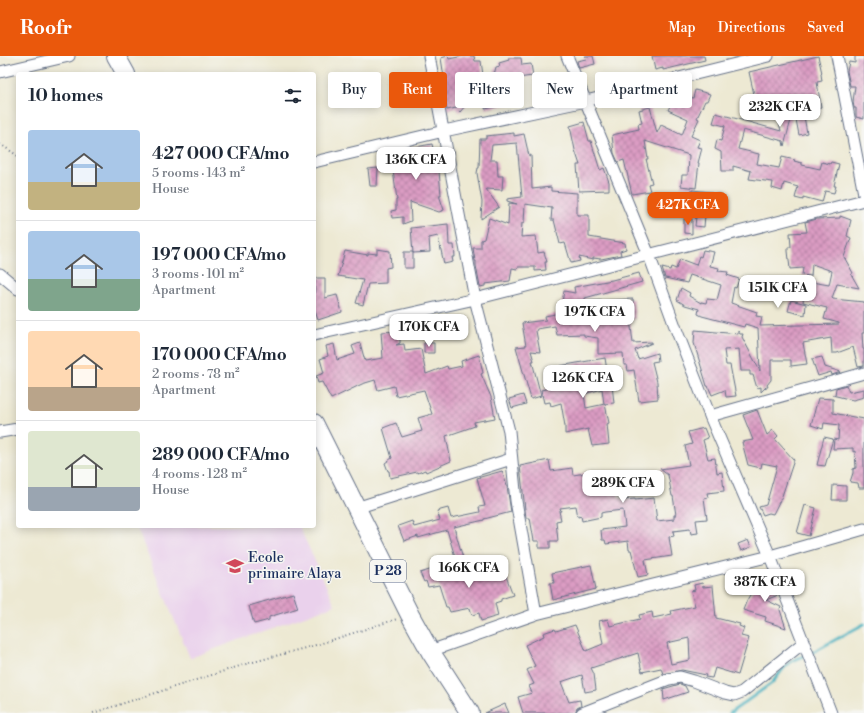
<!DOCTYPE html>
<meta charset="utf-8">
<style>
:root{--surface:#fff;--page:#f2f2f3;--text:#1f2937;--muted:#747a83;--line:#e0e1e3;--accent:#ea580c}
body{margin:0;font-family:"Libre Bodoni",serif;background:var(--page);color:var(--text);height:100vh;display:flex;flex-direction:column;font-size:15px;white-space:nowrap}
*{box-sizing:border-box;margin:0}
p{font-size:13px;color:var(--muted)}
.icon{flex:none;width:22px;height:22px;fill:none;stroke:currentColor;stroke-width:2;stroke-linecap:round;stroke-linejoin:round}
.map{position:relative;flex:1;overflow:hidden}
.drawer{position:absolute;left:16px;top:16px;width:300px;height:456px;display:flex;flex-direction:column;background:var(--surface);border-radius:4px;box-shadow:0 2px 10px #0003}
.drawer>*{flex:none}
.guide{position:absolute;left:328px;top:16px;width:380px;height:36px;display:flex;gap:8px}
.price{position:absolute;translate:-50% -34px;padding:0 9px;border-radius:8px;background:#fff;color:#222;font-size:13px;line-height:26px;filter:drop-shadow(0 1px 2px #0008)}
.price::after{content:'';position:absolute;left:50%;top:24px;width:12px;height:9px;margin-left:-6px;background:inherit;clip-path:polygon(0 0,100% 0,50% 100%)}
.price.current{background:var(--accent);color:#fff}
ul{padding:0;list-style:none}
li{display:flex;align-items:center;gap:12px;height:100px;padding:0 12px}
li+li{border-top:1px solid var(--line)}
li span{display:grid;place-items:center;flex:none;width:112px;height:80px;border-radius:4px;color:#555}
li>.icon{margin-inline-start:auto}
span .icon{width:48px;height:48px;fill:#fffc;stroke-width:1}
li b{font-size:17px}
h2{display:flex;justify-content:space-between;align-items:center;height:48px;padding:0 12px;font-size:17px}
.chip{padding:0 14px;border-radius:4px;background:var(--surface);box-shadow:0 2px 10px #0003;font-size:14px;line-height:36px}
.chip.current{background:var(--accent);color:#fff}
header{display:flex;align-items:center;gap:24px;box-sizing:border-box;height:56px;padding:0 20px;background:var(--accent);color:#fff}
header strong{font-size:19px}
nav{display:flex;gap:22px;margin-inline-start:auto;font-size:14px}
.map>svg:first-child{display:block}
.built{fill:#ead1ec}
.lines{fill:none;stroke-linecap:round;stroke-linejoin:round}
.stream{stroke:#44b1c0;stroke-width:3}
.building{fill:url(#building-cross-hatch);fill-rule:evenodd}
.street-casing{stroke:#647087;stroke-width:13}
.primary-casing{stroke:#647087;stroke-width:20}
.path{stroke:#647087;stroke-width:2;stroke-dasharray:1 3;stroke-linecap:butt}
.street{stroke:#fff;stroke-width:11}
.primary{stroke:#fff;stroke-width:18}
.labels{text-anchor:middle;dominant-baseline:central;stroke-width:3;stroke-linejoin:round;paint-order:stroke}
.shield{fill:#f6f6f2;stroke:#5d6b8a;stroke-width:1}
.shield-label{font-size:13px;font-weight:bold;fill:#1b2f5e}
.poi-label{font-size:14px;fill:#1b2f5e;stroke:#f6f6f2;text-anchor:start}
</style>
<header>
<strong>Roofr</strong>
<nav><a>Map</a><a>Directions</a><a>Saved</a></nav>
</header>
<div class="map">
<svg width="864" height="657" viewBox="0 0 864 657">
<defs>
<pattern id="building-cross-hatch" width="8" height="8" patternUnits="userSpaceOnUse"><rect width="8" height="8" fill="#db9cc3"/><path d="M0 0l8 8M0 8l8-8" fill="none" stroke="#b180a2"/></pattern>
</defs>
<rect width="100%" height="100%" fill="#f6f6f2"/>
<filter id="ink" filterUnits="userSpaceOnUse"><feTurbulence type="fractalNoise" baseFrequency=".025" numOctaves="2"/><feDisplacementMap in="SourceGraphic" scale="8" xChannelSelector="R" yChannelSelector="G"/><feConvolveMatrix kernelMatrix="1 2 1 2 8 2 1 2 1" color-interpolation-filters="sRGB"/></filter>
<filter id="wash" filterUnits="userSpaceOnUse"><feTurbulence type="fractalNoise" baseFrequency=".012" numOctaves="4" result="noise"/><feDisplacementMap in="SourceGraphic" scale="16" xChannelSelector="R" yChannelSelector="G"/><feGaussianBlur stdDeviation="0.9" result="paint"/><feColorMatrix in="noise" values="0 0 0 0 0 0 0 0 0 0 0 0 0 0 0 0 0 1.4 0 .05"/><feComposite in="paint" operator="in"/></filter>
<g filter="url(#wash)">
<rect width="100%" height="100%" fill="#ede9d3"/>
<path class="built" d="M136,470H299L335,549L190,602Z"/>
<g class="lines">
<path class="stream" d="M730,657L772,627L783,613L792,605L811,597L864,568"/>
</g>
<g id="blocks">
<path class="building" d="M448,0L449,3L463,0H474L475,5H481L483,19H476L477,36L460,56L456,52L447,54L445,44L444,34H446L441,2Z
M585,0H593L595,8L579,12L577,5L586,3Z
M652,0H704L705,4L663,14V12L655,14Z
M818,0L822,17L821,18L822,25L817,26L821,51L803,55L807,77L799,79L794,53L784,90L783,85L743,74L738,93L759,98L757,108L779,112L782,101L795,104L794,105L802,107V109L820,113L822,106L830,108L831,106L839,108L834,130H836L834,137L825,135L822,146L803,141V144L795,142L798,131L784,127L782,135L772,132L773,126L749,123L751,115L733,110V115H722L721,96L715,93L717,84L721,85L725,70L713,67L716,57L781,75L776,53L750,59L747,45L755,43L749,16Z
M855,0H864V63L856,61V52H854L853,46L855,30H850L847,15L849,6L855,7Z
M508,2H521L522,9L531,8L533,20L517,22L520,46L485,53L496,11L500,10L499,7L509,4Z
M695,34L710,38L707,45H705L697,62L699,63L691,80L700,84L697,91L702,92L698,107H699L696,132L681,130L682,119H688L689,99L645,85L648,103H646L652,127L648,128L650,135L632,138L624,104L618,106L614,97L612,79L639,73L638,68L642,67L639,54L650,51L657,77L661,69L682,79L688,63L668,54L675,40L678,41L679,38L693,42Z
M584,66L589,85H591L600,114L604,112L609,126V134L579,135L577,109H580L575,94L570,70Z
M514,77V80L524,78L529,100L531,99L532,133L551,131V135L577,137V159H589V181L625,187L626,193L620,195L621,199L601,203L593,202V204L579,201L580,205L571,207L565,187L560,188L554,164H551L552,152L525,148L524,167H522L521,181L536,180L538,197L544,196L547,206H545L546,214L535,215V211H518L517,213L512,212L510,225L485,228V230L480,231L476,210V205H475L473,192H481V184L484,183L489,162L508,169L509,147L517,148L507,145V143L522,141L517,87L492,89L490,104H497L498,120H503L502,134L486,133L499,151L481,163L482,146L477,117L478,112H479L480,83H486V80Z
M432,88L438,115H439L441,139H439L444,154L439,156L410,146L411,165L403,168V161L392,162L391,155L396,154V144H397L393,114H392L389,106L399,103L398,94Z
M378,112L377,130H370L368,113Z
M692,134L711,136V138H721V154H713V158L705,159L704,171L695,170L698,143H691Z
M840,160L851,164L847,180L851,182L844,201L853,217L851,218L859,232L837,228L832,242L833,243L864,246V277H862L863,293H864V310L858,311L853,291L837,297H832L831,282L803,287L807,308L791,310V304H771V324L767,329L768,331H766L761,336V331L757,332L753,319H750V315H741L739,293L724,294L726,309H730L736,340L726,341L725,334L712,339L708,330H707L694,287L695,274L738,278V275L740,278H743L742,281L760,315L758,272L745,268L744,271L702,260L698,258L699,253L685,249L677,244L681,232L690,237L689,240L701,247V246L706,247L707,243L717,244L721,229L690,219L687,227L665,222L662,212L670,214L671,211L676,213L680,203L696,209L699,200L701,201L703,194L714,196L710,210L719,212L718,215L728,216L727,219L739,223L736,232L734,231L731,247L757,256L756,260L762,261L760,270L839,268V267L824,263L827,252L803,246L806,225L829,229L832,215L812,208L811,220L802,219L803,212L790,213L788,195V191H791L790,177L807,176L805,166L817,163L840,162Z
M684,163H692V178L684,177Z
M448,168L449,189H454L455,201H452L453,206L444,208L438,180L429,182L430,196L413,197L411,172Z
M377,193L390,195L391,211L386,212V227L368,228L363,249L356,247L363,224L338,220L345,195L368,199V197L377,198Z
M404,196H413V212H404Z
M639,217L642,226L585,242V245L633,243L635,263H630L633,287L652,286V287L635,294L638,303L657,297L658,305L652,306L657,326L658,343L639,345L634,314L628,315L627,309H624L623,297L598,298V282L584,280V278L557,279L555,270L537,273L536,275L540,296L531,295L534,305H532L541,340L531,343L516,291L526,290L522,267L546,264L545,260L560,257L564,235L575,237L574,231L612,224Z
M315,222H325V242L337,239L342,256L318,264L314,252Z
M791,244L806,248L805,259L788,255Z
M430,260L435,274L422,279L427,261Z
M400,275V287L396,289L404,288L405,295L421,293L426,318L447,310L448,313L462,310L461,305L479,299L483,317L481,318L491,341L495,362L474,366L475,370L446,380L451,405L426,416L425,414L418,417L417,416L390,422L389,415H388L385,407L392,402L383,372L396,367L402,381L422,375L418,362L432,358L424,334L396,340L394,330L378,334L375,324L362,328L331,343L322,326L318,327L316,320L324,317L320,303L328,300L326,290L334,288L337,304L355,298L352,290L360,287L365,305L383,302L381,276Z
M424,287H434V297H424Z
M822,301L825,311L841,316L832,319L831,316L818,320L812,303Z
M605,302L608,321H610L612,329L614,347L604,348L602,333L584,338L586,352L605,348L609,367L607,368L609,388L592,390L588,373L565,378V370L561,347L551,350L550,346L544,347L541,334L559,330L562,320L560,310Z
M846,329L849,336L864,333V341L853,344L832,339H835L836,332Z
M523,339L526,348L512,352L509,343Z
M818,342L833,343V357L864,363V432H859L858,427L850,426L853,417V413L856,412L855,395L853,396V392L833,393L834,383L838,384L839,369L824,367L823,373L811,369Z
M757,354L767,379L773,374L778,380L775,383L794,404L782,440L773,458L769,457L763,459L759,451L766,449L777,410L762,407L761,412L748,409L742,386L753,384L743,359Z
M704,372L708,382L703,384L708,403L715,402L717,417L722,416L724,435L707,437L708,441L704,442L707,463L696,464L698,477L691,478L690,473L673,475L674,480L669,481L672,500L645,504L648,519L638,521L631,494H629L628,485L606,488L605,484H602L601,474L625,471L623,454L605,456L601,457V461L582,465L581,460L578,461L576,450L560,452L561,455H559L561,464L556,465L558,485H550V492H539V485H534L530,462H526L520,410L549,404L551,415L572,412L573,419L586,417L587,428H589L593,438L610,436L609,434L617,433L619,442H622V444L635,443V444L654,442L657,465L674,463V459H676L673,440H672L668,419L660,413L689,409L685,390L692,388L688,376Z
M824,381L833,383L825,410L817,409Z
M502,415L507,430L511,456L484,463V464L454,471L463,502L456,504L447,474L418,482V480L404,485L398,470L412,465L414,471L440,464L437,455L448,452L451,462L480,456L479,451L485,450L477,422Z
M833,429L846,430V444H832Z
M805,449L816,452L809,480L797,477Z
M748,484L751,491L741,495L738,488Z
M461,504L467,520L500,512L502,521L506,520L513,539L501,543V545L495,547L498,560L481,565L479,557L472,559L470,552L450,556L448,551H446L439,529L428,531L426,525L424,526L420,517Z
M591,509L596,533L553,544L550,527H554L552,517Z
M760,522L772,525L778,539L766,544L781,551L780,554L786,572L765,565L766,561L743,554L747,544Z
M702,527L703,531L713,530L716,562L740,568L739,570L744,572L741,580L749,582L738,619L715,612L712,622L705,621L706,619L682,614L663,618L661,612L642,616L638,597L591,612L594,618L596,634L585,636L582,619L561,626L569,646L580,644L581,650L577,652L575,657H523L518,641L532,637L529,630L534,628L527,614L535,610L525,589L544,580L543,577L555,573L556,575L575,569L586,595L603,588L599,565L608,563L610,570L640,563L639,559L652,556L653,562L672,558L671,555L695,550L691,535L695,534L694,529ZM689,582L690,604L671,608L667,587Z
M293,537L298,552L269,561V564L254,568L249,550Z
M680,628L685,630L688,636L664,644L663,633Z
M505,648L509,657H485Z"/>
</g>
</g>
<g filter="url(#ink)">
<use href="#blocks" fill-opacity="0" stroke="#647087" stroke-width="1"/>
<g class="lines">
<g class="street-casing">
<path id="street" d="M429,0L475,243L509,375L516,445L536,558L430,595
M567,0L649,199L676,273L710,360L770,500L831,657
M837,0L864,138
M0,16L69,0
M314,106L444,75L586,45L768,0
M0,218L18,233
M314,279L475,243L864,144
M710,360L864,317
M0,376L18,373
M356,452L511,403
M536,558L770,500L864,473
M582,657L669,623L680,621L694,625L725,637L734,639L742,636L803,587"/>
</g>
<g class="primary-casing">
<path id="primary" d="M116,0L126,18
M314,367L410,559L430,595L470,657"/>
</g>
<path class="path" d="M0,88L18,100
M93,657L246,608L316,589L397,563"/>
<use href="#street" class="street"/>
<use href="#primary" class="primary"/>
</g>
</g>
<defs>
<g id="school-bare" transform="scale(1.38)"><path d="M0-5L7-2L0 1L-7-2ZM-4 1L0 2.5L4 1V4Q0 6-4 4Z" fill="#d1495b" stroke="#f6f6f2" stroke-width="2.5" paint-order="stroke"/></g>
</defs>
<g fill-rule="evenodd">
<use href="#school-bare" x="235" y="510"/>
</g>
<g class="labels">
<rect class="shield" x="370" y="504" width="36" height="22" rx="3"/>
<g class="shield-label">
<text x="388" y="515">P 28</text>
</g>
<g class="poi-label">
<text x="248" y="502">Ecole<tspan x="248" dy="16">primaire Alaya</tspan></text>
</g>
</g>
</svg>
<b class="price" style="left:780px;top:72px">232K CFA</b>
<b class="price" style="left:416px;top:125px">136K CFA</b>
<b class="price current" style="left:688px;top:170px">427K CFA</b>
<b class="price" style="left:778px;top:253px">151K CFA</b>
<b class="price" style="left:595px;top:277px">197K CFA</b>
<b class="price" style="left:429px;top:292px">170K CFA</b>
<b class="price" style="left:583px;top:343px">126K CFA</b>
<b class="price" style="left:623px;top:448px">289K CFA</b>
<b class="price" style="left:469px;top:533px">166K CFA</b>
<b class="price" style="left:765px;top:547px">387K CFA</b>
<div class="guide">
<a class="chip">Buy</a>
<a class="chip current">Rent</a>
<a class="chip">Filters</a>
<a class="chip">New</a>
<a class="chip">Apartment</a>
</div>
<section class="drawer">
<h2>10 homes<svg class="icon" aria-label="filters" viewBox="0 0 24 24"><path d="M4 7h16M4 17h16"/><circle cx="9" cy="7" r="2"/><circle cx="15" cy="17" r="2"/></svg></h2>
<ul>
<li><span style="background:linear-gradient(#a9c7e8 65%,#c2b280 0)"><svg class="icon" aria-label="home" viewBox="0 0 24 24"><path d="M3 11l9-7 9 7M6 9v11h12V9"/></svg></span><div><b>427 000 CFA/mo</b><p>5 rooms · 143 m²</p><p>House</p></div></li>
<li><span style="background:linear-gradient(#a9c7e8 60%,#7fa58c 0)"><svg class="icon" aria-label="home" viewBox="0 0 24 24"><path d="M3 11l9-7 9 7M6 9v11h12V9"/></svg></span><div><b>197 000 CFA/mo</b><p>3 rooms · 101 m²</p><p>Apartment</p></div></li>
<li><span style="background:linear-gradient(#ffd9b3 70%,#b9a48a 0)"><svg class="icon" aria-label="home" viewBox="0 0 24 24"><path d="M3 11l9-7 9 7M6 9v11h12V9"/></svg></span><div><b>170 000 CFA/mo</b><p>2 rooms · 78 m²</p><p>Apartment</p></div></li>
<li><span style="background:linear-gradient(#dfe7d0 70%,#9aa5b1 0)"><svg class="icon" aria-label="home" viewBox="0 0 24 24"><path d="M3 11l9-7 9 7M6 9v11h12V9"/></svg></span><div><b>289 000 CFA/mo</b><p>4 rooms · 128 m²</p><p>House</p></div></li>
</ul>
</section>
</div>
